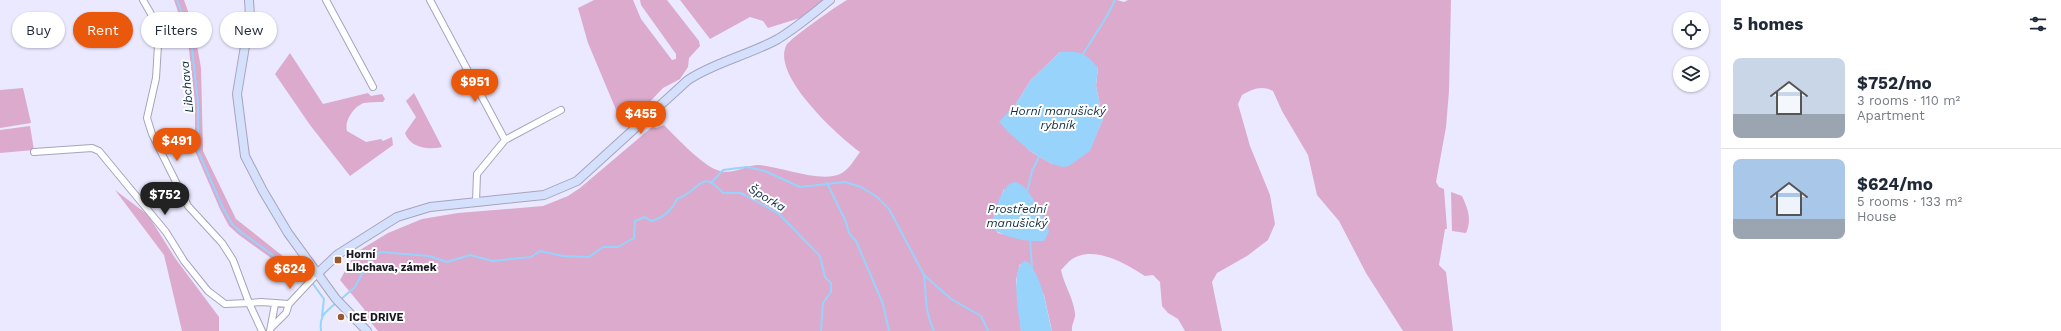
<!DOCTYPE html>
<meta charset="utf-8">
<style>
:root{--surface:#fff;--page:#f6f6f7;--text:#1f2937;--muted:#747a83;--line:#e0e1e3;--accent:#ea580c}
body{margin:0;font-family:"Work Sans",sans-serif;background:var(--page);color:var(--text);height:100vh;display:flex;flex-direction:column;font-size:15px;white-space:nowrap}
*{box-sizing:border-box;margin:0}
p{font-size:13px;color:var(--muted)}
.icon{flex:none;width:22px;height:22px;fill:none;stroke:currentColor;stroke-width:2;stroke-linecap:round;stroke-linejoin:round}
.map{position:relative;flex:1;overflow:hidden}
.panel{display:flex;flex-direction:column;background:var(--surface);width:340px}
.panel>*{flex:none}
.top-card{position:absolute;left:12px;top:12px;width:380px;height:36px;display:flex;gap:8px}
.buttons{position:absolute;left:1673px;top:12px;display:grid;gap:8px}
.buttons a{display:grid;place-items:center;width:36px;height:36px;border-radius:50%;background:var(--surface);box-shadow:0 1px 3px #0004;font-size:20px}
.price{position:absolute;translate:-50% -34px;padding:0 9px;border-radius:14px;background:var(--accent);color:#fff;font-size:13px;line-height:26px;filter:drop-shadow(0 1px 2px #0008)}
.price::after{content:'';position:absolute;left:50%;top:24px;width:12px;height:9px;margin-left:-6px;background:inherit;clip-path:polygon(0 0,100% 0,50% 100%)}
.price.current{background:#222;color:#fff}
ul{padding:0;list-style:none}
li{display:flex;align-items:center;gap:12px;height:100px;padding:0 12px}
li+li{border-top:1px solid var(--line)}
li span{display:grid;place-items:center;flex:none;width:112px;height:80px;border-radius:8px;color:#555}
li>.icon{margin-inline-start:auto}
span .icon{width:48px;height:48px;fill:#fffc;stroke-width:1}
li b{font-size:17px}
h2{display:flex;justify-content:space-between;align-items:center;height:48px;padding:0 12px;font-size:17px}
.chip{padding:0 14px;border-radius:18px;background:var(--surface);box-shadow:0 1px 3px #0004;font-size:14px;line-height:36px}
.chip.current{background:var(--accent);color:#fff}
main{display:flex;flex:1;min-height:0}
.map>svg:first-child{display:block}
.green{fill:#dbaacc;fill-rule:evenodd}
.water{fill:#98d3fc}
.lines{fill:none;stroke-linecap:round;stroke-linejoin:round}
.stream{stroke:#98d3fc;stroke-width:2}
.street-casing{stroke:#a6a4bd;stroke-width:8}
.secondary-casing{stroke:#a6a4bd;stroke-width:10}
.street{stroke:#fff;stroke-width:6}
.secondary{stroke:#d5e1fc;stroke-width:8}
.poi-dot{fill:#9c572a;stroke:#fff;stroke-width:1.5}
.labels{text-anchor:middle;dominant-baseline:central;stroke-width:4;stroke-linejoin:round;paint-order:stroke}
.poi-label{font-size:11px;font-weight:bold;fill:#191822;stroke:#fff;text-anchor:start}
.water-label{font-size:12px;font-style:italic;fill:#0c2d42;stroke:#fff}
</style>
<main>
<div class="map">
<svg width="1721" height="331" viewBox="0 0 1721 331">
<rect width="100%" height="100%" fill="#ebe9ff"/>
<path class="green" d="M174,0H184L194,28L201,68L203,151L236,219L303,272V281L239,235L229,226L220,209L195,151V102L188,41Z
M594,0H633L641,19L672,60L676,59V54L641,5L640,0H667L699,41L700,46L689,58L688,67L680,79L663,88L643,109L625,125L622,124L588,43L578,8Z
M680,0H824L800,18L768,28L763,21L750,17L710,39Z
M847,0H1117L1124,2L1128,0H1451L1449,91L1446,127L1436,182L1439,187L1444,189L1447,229H1445L1439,265L1446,272L1453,331H1403L1366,273L1339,221L1317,195L1308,155L1282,111L1273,91C1261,85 1253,89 1242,95L1238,104L1250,146L1270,195L1275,224L1268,240L1247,256L1217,273L1212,282L1222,331H1185L1178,319L1168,313L1162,306L1160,282L1153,275L1145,276C1126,264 1095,245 1072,259C1068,262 1064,267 1061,270C1064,285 1073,297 1075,313C1076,319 1071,324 1072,331H1052L1044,295L1020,264L1016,280L1021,331H378L368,319L364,309L340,280L355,253L388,233L422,219L458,213L543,206L568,196L580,188L652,127L657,128L664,125C677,138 701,164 717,170C732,176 745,165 759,165C781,167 823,184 842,173C850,168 854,160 860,152C838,136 772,76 786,46C789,39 838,5 847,0ZM1060,52L1098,68L1096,86L1103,119L1100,126L1095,137L1052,164L1030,151L1000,122L1015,105L1031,80ZM1004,189L1025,240L998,233L991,224Z
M290,53L323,104L368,93L371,96L382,94L385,99L383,102C376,102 370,102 364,103C354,106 344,121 347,131L366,142L381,139L383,141L392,137L393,145L350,176L310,125L275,74Z
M23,88L31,123L0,128V90Z
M414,93L442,147C428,150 410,148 405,133L416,117L406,101Z
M30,126L34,150L0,153V130Z
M115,190L148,215L175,258L219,317V331H182L164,255Z
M1451,192L1462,196C1468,209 1472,219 1466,233L1452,231Z"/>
<path class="water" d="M1060,52C1080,51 1085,52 1098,68L1096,86L1103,119L1090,151L1069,166L1062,167L1052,164L1030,151L1009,133L999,122L1015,105L1031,80Z
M1015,182C1029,184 1042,216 1048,228L1049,232L1044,241C1027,242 1005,238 992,228C990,221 1000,195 1005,189C1008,184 1011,183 1015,182Z
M1024,261L1028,262C1044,281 1046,308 1052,331H1021C1019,316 1010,270 1024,261Z"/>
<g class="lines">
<path class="stream" d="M177,0L191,40L198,102V151L223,208L232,224L241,232L313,284L324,299L322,316
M1083,54L1107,16L1115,0
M712,182L723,170L747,167L765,171L800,187L845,182L861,187L877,197L889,209L924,275L951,299L981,316L988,331
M827,183L846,222L849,233L856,241L883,304L889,331
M1027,192L1032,171L1040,155
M1030,239L1032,268
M924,276C927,297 924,310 934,331
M340,300L355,287L371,257L381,252L429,256L447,262L470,255L492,261L531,257L540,251L563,256L589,257L603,247H618L634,238L635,221L645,217L651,221C663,218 672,210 677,199C701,191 700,167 723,193H741L778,213L820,256L825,277L831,283V292L823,303L821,331
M321,331C319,315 325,313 336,303"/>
<g class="street-casing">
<path id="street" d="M143,0L155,21L158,45L156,78L147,118L152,134L188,206L222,243L233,260L249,303L261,302L289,304L317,274
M326,0L373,87
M430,0L505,140L477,174L476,202
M505,140L561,110
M34,152L92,148L99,151L166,232L184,261L208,291L225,304L249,303L262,331
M272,327L286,313L289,304
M270,331L275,304"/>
</g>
<g class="secondary-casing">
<path id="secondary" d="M249,0L250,16L237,94L245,156L263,191L288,233L336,299L367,331
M317,274L337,255L397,217L430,207L544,195L577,181L688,80C715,62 749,55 778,39C796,28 813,14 830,0"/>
</g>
<use href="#street" class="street"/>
<use href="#secondary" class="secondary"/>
</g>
<g class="poi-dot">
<rect x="334" y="256" width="8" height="8" rx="2"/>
<circle cx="341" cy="317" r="4"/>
</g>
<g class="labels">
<g class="poi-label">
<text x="346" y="254">Horní<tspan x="346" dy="13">Libchava, zámek</tspan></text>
<text x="349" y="317">ICE DRIVE</text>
</g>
<g class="water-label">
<text transform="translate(187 87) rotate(-95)">Libchava</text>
<text x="1058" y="111">Horní manušický<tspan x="1058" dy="14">rybník</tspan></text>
<text transform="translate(767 198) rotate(31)">Šporka</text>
<text x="1017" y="209">Prostřední<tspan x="1017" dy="14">manušický</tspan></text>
</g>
</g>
</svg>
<div class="buttons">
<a><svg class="icon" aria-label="locate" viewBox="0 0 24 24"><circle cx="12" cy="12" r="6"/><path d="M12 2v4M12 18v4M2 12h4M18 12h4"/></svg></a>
<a><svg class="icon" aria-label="layers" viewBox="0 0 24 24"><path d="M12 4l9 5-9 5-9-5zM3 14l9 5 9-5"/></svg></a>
</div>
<b class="price" style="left:475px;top:103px">$951</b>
<b class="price" style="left:641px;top:135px">$455</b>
<b class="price" style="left:177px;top:162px">$491</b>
<b class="price current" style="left:165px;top:216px">$752</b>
<b class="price" style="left:290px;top:290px">$624</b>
<div class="top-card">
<a class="chip">Buy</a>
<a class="chip current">Rent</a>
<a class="chip">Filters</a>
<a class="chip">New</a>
</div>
</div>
<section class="panel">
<h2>5 homes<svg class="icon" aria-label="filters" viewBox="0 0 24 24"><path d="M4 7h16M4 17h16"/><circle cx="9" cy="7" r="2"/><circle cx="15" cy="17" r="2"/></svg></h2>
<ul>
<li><span style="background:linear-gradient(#c9d6e8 70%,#9aa5b1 0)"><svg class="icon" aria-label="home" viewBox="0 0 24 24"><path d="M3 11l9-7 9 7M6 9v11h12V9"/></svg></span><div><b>$752/mo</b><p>3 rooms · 110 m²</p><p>Apartment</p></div></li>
<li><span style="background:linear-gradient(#a9c7e8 75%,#9aa5b1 0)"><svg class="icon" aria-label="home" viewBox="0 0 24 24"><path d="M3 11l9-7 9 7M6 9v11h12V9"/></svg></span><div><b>$624/mo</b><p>5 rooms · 133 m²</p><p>House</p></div></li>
</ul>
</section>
</main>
